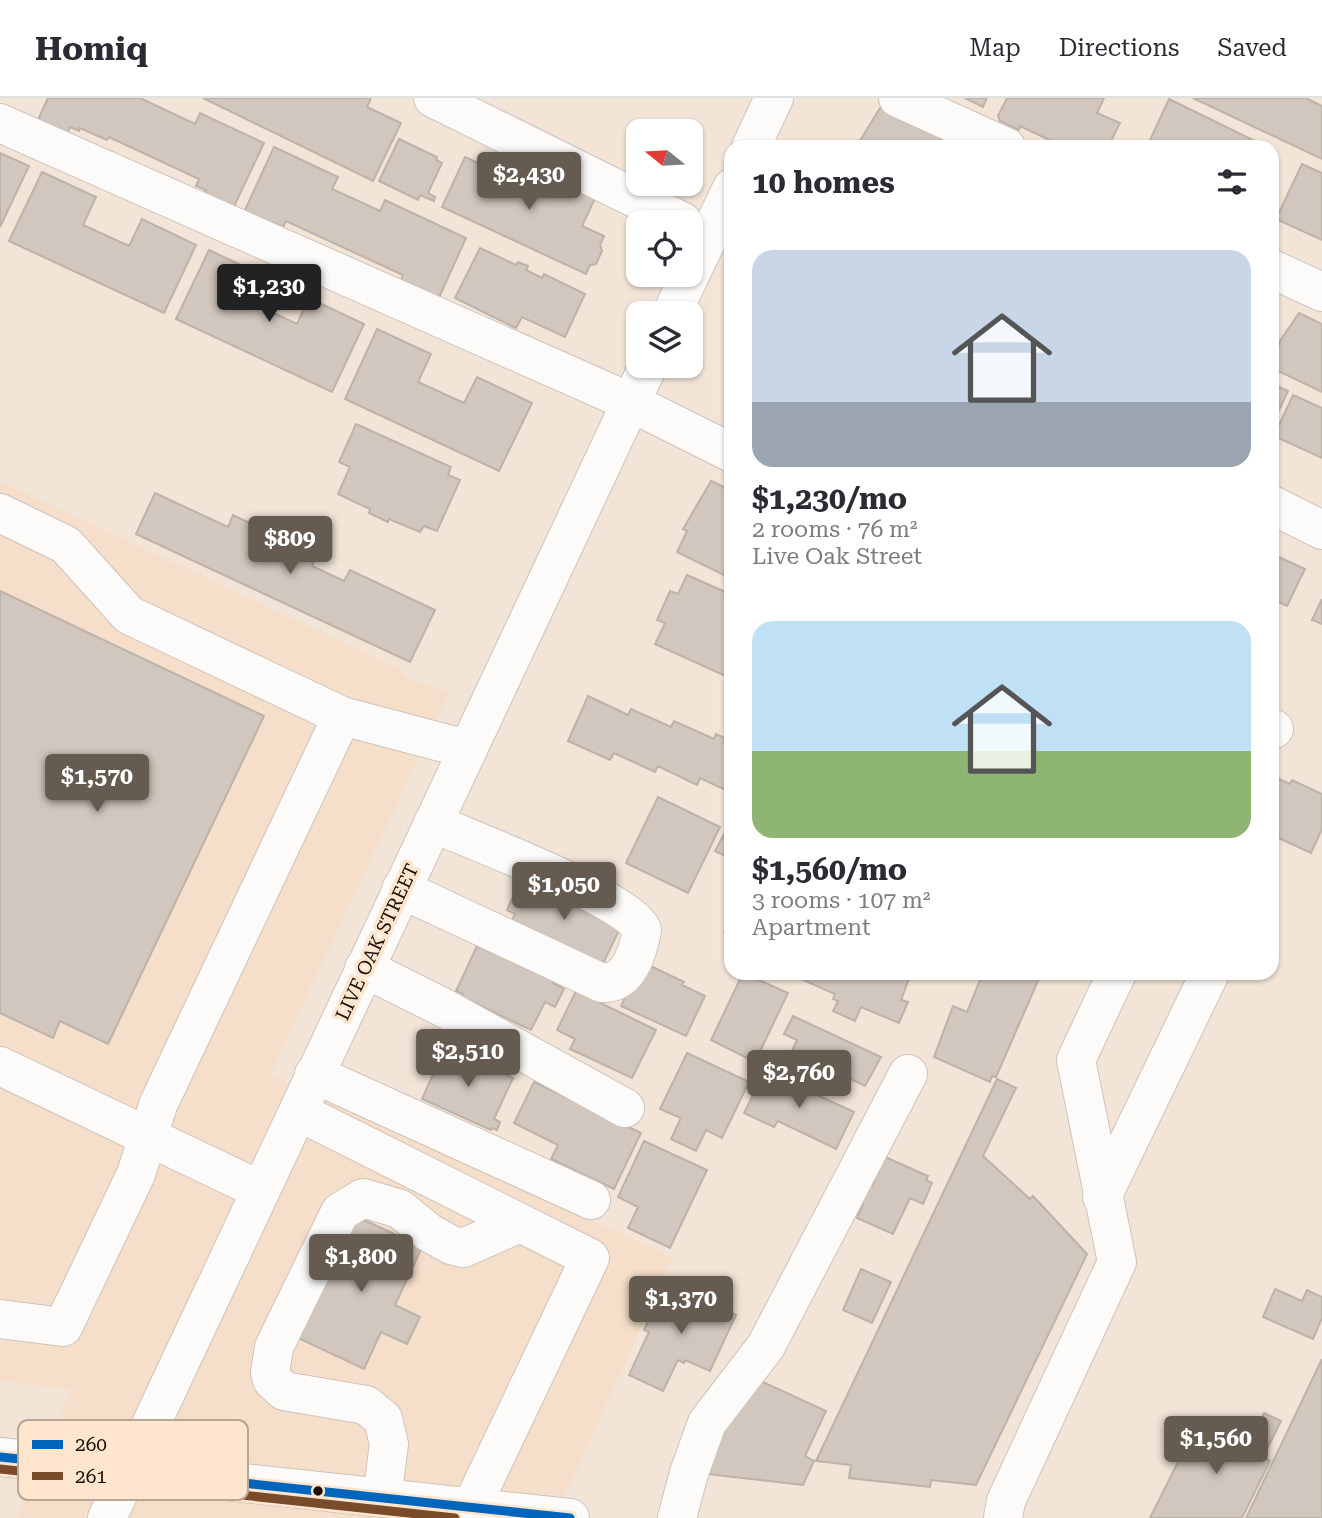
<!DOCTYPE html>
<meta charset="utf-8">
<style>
:root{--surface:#fff;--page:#f2f2f3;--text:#2b2b33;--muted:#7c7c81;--line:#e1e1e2;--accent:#655b51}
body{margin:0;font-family:"Roboto Serif",serif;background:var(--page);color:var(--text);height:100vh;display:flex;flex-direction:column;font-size:26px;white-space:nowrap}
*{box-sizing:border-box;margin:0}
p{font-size:23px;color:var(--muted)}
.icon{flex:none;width:38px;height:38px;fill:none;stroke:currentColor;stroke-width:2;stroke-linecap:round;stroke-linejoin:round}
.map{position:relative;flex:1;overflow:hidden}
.drawer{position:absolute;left:724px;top:42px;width:555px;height:840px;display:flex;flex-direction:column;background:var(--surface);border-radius:21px;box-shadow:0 2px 5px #0004}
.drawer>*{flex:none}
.needle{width:46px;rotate:288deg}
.fabs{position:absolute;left:626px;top:21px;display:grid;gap:14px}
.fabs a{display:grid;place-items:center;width:77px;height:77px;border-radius:14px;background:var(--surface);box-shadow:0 2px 5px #0004;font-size:35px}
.price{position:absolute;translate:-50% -60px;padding:0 16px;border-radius:7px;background:var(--accent);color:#fff;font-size:23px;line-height:46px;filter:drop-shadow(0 2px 4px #0008)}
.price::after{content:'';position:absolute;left:50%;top:42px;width:21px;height:16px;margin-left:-10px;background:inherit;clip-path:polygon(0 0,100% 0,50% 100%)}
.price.selected{background:#222;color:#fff}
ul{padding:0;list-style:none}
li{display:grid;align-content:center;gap:14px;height:371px;padding:0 28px}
li span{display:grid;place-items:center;height:217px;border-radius:21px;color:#555}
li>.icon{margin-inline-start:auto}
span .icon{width:126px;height:126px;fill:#fffc;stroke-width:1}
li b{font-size:30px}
h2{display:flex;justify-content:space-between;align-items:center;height:84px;padding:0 28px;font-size:30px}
header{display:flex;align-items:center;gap:42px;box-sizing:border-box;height:98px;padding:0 35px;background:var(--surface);border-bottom:2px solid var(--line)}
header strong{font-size:33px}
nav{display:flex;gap:38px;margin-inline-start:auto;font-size:24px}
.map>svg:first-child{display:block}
.built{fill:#f5dfca}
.building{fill:#d2c7be;stroke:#bcb2a8;stroke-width:2}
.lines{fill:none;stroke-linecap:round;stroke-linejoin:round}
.minor-casing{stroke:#cec3ba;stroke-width:40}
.major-casing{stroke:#cec3ba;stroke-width:40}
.minor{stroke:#fdfbf9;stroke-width:38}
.major{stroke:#fdfbf9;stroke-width:38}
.bus-1-casing{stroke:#fde5ce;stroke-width:14}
.bus-2-casing{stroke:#fde5ce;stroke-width:14}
.bus-1{stroke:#0065bd;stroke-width:9}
.bus-2{stroke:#7a4b2a;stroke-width:9}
.bus-dot{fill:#191109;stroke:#fde5ce;stroke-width:2.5}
.labels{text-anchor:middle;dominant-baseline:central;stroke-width:7;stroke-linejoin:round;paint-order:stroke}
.street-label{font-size:19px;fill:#191109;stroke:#fde5ce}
.key{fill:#fde5ce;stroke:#b9a593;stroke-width:2}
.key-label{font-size:19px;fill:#191109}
</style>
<header>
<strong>Homiq</strong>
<nav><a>Map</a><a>Directions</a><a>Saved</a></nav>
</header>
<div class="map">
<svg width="1322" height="1420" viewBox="0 0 1322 1420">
<rect width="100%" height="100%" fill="#f2e5d8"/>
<path class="built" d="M0,383L404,573L402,578L449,595L270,977L673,1159L555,1420H16L71,1292L0,1282Z"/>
<path class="building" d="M48,0H140L195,26L200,15L264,45L229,119L199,105L206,92L196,88L199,81L109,39L107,42L80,30L79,33L70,29L64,42L35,28Z
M203,0H371L367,9L401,25L373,83Z
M965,0H987L983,9Z
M1007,0H1104L1097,15L1120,25L1108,49H1064L1020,28L1019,32L1000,23L998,18Z
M1193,0H1306L1322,8V61Z
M1169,1L1267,49H1165L1150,42Z
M885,2L945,30L940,41L958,49H856Z
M399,41L437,59L436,62L442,65L428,95L435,99L434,103L420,97L418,102L379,83Z
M274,49L338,79L332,91L380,113L385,102L466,140L432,215L400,184L403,177L286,123L283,129L275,125L268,139L239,125Z
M0,55L29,68L0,129Z
M465,59L518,83L520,80L531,85L526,95L533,98L546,72L597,96L582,128L604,138L600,147L602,153L596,166L590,167L586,176L442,109Z
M1302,66L1322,75V142L1276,121Z
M42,74L96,99L83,127L129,148L142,121L196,147L164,215L9,143Z
M480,150L516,167L518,164L528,168L526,172L542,180L544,176L585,196L565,239L522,219L516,230L455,200Z
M209,152L264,178L252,205L297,226L309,200L364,226L332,294L176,221Z
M1299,215L1322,226V294L1274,271L1280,243Z
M377,231L431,256L418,284L464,305L477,279L532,305L499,373L345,301Z
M1272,286L1288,293L1272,327Z
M1293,297L1322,310V360L1274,338Z
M356,326L451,369L448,377L460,382L437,433L424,428L420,434L389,421L388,424L369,415L370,411L338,396L350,369L339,364Z
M711,383L732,393V481L677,454L687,433L683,431Z
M155,395L228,429L233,417L317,457L312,468L344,483L350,472L435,512L410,564L136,436Z
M1272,456L1305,471L1287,508L1272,501Z
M687,477L732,497V581L655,546L665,525L657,522L670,493L678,496Z
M0,493L264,618L108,946L60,923L53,940L0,915Z
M1322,501V526L1312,522Z
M588,598L628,617L631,611L671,629L674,623L714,641L716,636L732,643V695L700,680L697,687L658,668L655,674L614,655L610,662L568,643Z
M1272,678L1290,686L1292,682L1322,696V731L1311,755L1272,737Z
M658,699L720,729L688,795L626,765Z
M732,721V761L715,753Z
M534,777L624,822L600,872L509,829L515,816L507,812L519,786L528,790Z
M732,810V837L724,834Z
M477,848L555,883L553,885L564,891L555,909L545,904L531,932L462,899L463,896L456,893Z
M642,864L684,884L682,887L705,898L686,938L621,908Z
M743,875L788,895L755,964L711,942Z
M803,875H847L859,880L861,875H911L901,902L908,904L899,925L861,909L855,923L833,913L838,903L833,901L835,896L801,881Z
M983,875L1041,876L996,979L992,978L990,984L934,959L953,908L967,914Z
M576,893L656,932L632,980L570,951L575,941L557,932Z
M793,918L881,959L865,988L792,953L797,942L784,936Z
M445,949L513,980L494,1021L500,1024L497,1032L492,1030L491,1032L422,1001Z
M687,955L749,984L722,1040L706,1032L696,1053L671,1041L681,1020L660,1011Z
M765,973L854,1014L836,1051L778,1023L774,1029L744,1015Z
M997,981L1016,990L983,1058L1030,1101L1033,1098L1087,1156L976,1387L931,1382L930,1389L849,1380L851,1367L816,1363Z
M534,984L641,1035L614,1091L551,1061L558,1047L514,1025Z
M644,1043L707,1072L670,1150L628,1130L638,1109L618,1099Z
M885,1059L928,1078L926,1082L932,1085L923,1106L910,1100L893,1136L857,1120L863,1107L858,1104L866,1085L872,1088Z
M351,1116L422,1149L395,1207L420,1219L407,1246L381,1234L364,1271L294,1238Z
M861,1171L891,1184L872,1225L843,1212Z
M666,1184L736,1217L710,1273L685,1262L684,1265L678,1262L663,1293L629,1277L649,1234L644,1232Z
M1275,1191L1302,1203L1307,1192L1322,1199V1220L1313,1241L1263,1219Z
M1322,1261V1420H1246Z
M752,1279L826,1313L805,1358L814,1363L803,1387L706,1376L726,1312Z
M1264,1315L1281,1323L1263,1359L1270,1363L1242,1420H1150L1196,1328L1246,1352Z"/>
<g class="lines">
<g class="minor-casing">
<path id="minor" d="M433,0L683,124
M898,0L1006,49
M0,25L630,304L732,355
M751,49L774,0
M1272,171L1322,194
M691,175L732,90
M672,215L690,177
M1272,407L1322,432
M0,415L66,447L129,517L342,618L158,1007L136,1076L63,1229L0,1221
M342,618L467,651
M1272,630L1274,631
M401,791L602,885C629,886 638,854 642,832C633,803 467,740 433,725
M364,870L442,909L625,1010
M0,968L260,1092
M314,976L591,1102
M299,1014L590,1160L471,1410
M1102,1099L1210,875
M382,1400L389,1346L383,1321L366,1307L284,1293L272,1282L270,1275L274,1249L340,1114L363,1100L400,1111L428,1134L451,1147L463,1150L520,1125
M107,1420L648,268
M677,1420L689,1375L707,1325L766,1248L908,976
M1003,1420L1006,1403L1117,1164L1076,962L1117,875"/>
</g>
<g class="major-casing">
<path id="major" d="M0,1359L570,1420"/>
</g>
<use href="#minor" class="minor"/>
<use href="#major" class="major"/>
<g class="bus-1-casing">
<path id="bus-1" d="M0,1359L570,1420"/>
</g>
<g class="bus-2-casing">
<path id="bus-2" d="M0,1371L455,1420"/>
</g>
<use href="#bus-1" class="bus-1"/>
<use href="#bus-2" class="bus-2"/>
</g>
<circle class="bus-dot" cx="318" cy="1393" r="6"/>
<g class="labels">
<g class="street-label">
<text transform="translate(377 844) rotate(-65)">LIVE OAK STREET</text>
</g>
</g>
<rect x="18" y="1322" width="230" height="80" rx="10" class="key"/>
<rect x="32" y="1342" width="31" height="9" fill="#0065bd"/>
<rect x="32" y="1374" width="31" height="8" fill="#7a4b2a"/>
<g class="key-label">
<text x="75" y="1353">260</text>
<text x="75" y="1385">261</text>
</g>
</svg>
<div class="fabs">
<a><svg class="needle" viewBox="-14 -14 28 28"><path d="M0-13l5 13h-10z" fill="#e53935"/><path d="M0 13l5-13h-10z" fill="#7c7c81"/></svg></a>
<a><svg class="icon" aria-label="locate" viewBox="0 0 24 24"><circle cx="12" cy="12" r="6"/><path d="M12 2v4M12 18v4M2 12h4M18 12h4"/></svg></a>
<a><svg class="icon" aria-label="layers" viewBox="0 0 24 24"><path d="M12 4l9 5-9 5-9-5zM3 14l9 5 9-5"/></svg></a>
</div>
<b class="price" style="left:529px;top:114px">$2,430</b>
<b class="price selected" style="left:269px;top:226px">$1,230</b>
<b class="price" style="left:290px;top:478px">$809</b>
<b class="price" style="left:97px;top:716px">$1,570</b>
<b class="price" style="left:564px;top:824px">$1,050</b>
<b class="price" style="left:468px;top:991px">$2,510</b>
<b class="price" style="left:799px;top:1012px">$2,760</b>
<b class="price" style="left:361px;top:1196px">$1,800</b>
<b class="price" style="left:681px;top:1238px">$1,370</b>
<b class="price" style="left:1216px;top:1378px">$1,560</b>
<section class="drawer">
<h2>10 homes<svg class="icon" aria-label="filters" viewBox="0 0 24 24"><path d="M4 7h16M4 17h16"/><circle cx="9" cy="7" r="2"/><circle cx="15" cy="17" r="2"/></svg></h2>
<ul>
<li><span style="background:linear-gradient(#c9d6e8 70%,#9aa5b1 0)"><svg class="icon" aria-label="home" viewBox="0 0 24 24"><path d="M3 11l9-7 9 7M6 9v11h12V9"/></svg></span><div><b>$1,230/mo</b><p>2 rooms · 76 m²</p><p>Live Oak Street</p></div></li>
<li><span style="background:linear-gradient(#bfe0f5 60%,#8fb573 0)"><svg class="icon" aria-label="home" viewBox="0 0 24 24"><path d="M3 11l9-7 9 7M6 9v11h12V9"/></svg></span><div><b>$1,560/mo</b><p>3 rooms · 107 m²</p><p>Apartment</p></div></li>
</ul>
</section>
</div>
